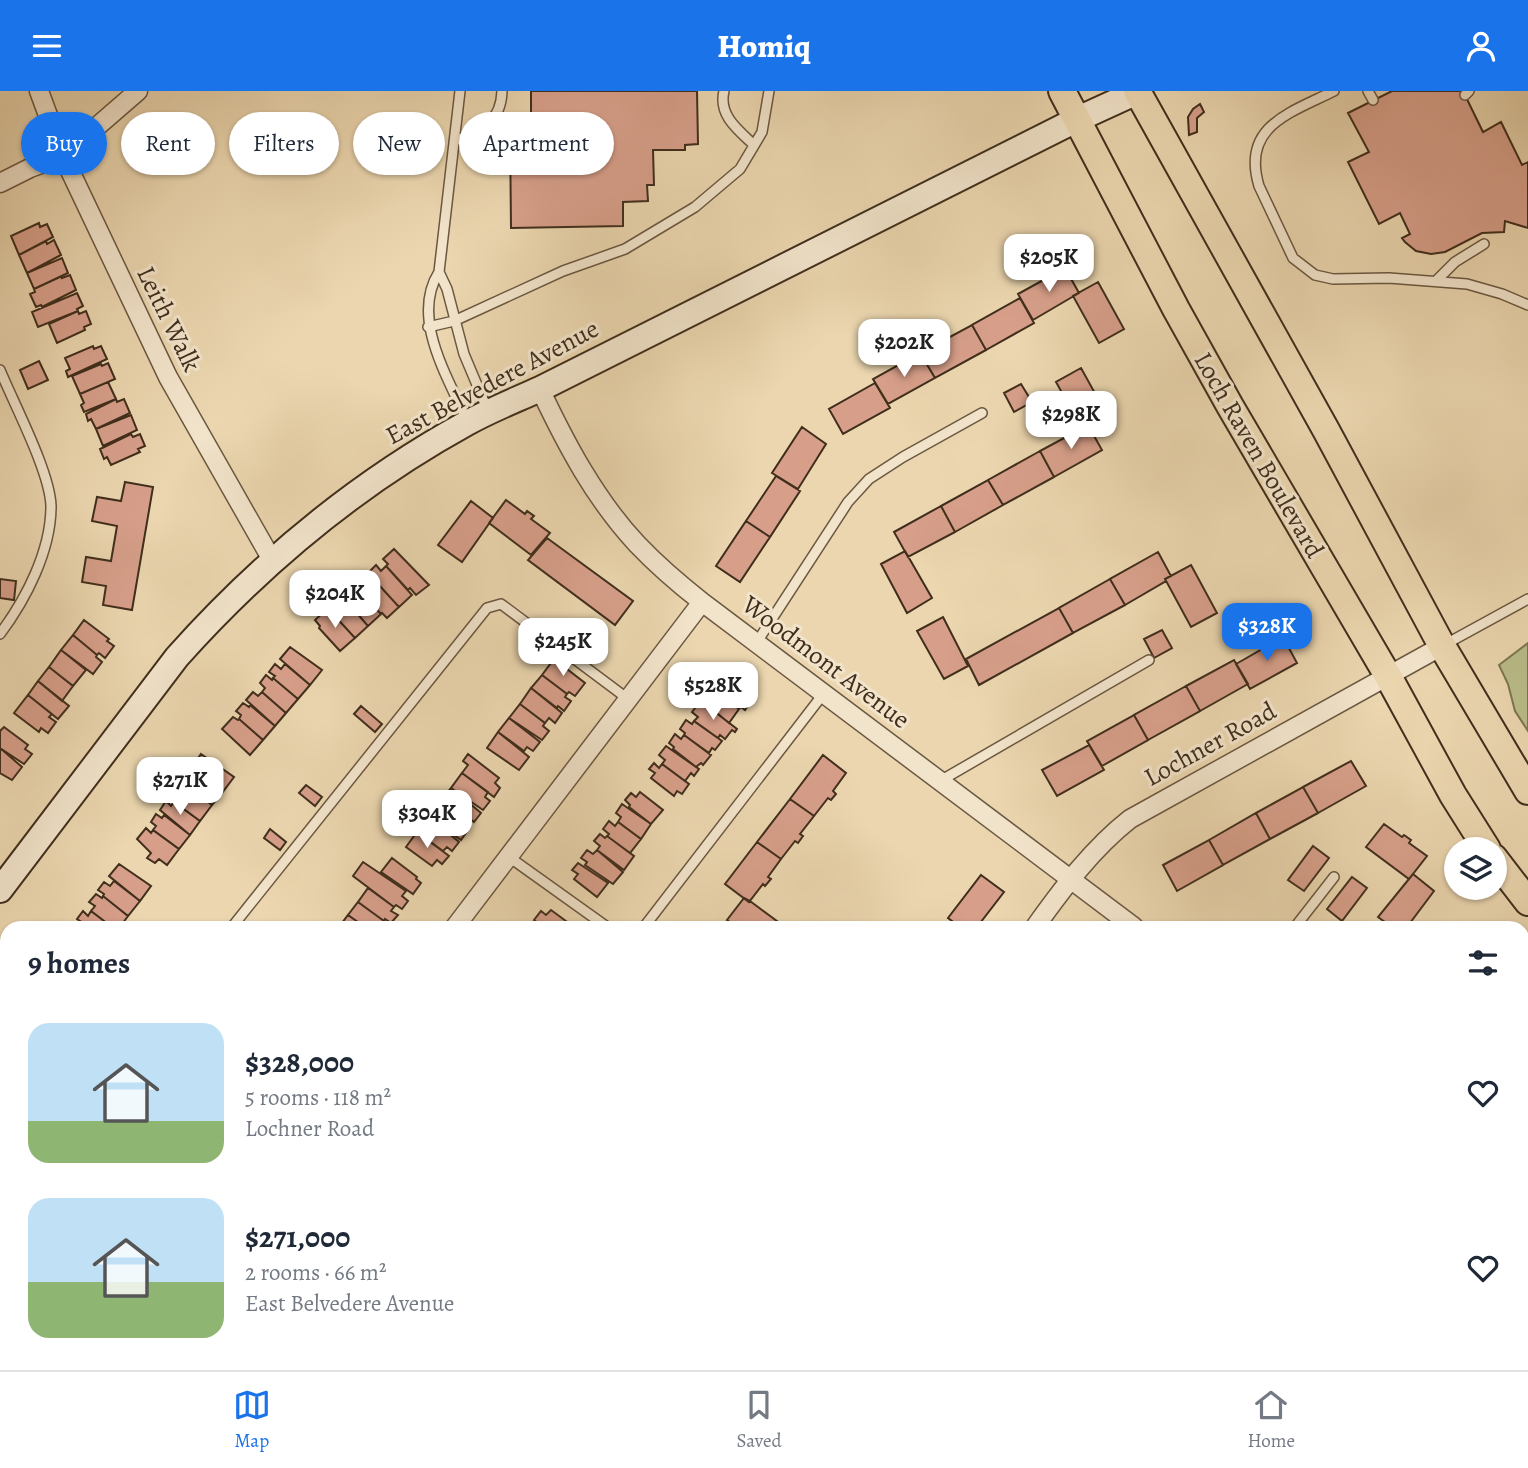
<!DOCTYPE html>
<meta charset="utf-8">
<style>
:root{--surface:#fff;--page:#f6f6f7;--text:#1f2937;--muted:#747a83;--line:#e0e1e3;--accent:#1a73e8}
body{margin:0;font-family:Alegreya,serif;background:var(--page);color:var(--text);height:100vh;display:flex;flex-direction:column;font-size:26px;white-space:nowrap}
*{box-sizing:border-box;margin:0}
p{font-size:23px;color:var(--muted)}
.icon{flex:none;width:38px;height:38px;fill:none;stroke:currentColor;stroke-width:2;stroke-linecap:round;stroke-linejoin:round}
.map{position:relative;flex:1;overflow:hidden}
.panel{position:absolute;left:0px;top:830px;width:1530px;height:450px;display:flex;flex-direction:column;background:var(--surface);border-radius:21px 21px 0 0;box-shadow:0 2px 5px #0004}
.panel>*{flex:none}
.banner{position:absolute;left:21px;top:21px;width:700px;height:63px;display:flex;gap:14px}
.buttons{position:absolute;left:1444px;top:746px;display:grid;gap:14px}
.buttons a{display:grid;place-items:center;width:63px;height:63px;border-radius:50%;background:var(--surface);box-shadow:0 2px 5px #0004;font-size:35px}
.price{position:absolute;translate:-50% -60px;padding:0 16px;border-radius:14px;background:#fff;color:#222;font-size:23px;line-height:46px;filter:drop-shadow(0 2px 4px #0008)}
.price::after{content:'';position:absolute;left:50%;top:42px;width:21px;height:16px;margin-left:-10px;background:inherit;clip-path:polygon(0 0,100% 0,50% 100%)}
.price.selected{background:var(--accent);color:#fff}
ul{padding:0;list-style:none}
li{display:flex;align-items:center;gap:21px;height:175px;padding:0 28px}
li span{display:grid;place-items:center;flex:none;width:196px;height:140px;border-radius:21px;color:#555}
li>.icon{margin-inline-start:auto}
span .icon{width:84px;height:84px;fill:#fffc;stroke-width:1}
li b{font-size:30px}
h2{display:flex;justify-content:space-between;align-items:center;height:84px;padding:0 28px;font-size:30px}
.tag{padding:0 24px;border-radius:32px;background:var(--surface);box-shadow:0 2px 5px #0004;font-size:24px;line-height:63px}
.tag.selected{background:var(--accent);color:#fff}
header{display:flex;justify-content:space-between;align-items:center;height:91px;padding:0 28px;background:var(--accent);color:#fff;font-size:32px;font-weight:800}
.tabs{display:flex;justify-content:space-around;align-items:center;height:98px;border-top:2px solid var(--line);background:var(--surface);font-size:19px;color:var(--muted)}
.tabs a{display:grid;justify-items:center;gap:4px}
.tabs .selected{color:var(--accent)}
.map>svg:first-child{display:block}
.green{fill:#babd89;stroke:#7d7652;stroke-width:2}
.building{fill:#d79f8a;stroke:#402e1c;stroke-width:2}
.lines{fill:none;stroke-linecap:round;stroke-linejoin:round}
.lane-casing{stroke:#6b5841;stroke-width:12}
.street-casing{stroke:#6b5841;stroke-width:21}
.secondary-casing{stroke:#402e1c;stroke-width:28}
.primary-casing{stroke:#402e1c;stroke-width:30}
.lane{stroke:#f2e4cb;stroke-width:9}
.street{stroke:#f2e4cb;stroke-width:18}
.secondary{stroke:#f2e4cb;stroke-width:24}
.primary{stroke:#ebd6af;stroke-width:26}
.labels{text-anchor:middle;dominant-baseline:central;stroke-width:6;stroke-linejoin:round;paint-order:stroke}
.street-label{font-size:26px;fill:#402e1c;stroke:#f2e4cb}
</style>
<header><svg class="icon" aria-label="menu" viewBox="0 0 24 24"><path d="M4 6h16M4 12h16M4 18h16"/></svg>Homiq<svg class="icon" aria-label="person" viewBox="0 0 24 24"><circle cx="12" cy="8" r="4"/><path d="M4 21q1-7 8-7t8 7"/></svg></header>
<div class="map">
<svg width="1528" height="1279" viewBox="0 0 1528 1279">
<rect width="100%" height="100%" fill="#ebd6af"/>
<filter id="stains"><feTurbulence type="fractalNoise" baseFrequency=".00286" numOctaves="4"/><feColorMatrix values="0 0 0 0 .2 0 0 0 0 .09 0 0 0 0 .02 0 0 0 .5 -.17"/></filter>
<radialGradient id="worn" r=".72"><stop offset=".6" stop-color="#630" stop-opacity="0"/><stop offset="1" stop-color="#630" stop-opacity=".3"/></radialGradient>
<path class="green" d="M1528,552V640L1515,620L1508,593L1499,574Z"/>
<path class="building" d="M531,0H697L698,53L685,54V59H653L654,94H647L648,110L623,111V135L511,137L510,39H531Z
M1392,0H1463L1483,41L1501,31L1522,74L1528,71V137L1505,130L1504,141L1482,142L1445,161L1431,163L1416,160L1405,151L1402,147L1410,143L1400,122L1379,133L1348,71L1369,61L1348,22Z
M1200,13L1204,21L1197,27V41L1189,44L1188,26L1193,18Z
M39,132L40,136L47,133L53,146L19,164L11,145Z
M54,149L61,164L27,182L19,164L46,150L47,153Z
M62,167L68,182L34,198L27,182Z
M1065,177L1079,202L1033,229L1018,203Z
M70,184L76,199L42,216L41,214L36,216L30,203L35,201L34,198L62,185V187Z
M1098,191L1124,238L1099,252L1073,205Z
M77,202L83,215L77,218L78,220L38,236L32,221Z
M1020,207L1034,232L986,259L972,234Z
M78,220L79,223L86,220L91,233L84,236L85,239L57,252L49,233Z
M972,234L986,259L935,287L920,262Z
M93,255L94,258L101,255L107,268L68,286L66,280L70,278L65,267Z
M920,262L935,287L888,313L873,288Z
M39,270L48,289L28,298L20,279Z
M108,272L115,288L80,303L72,285L101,273L102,275Z
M1081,277L1107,324L1082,338L1056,291Z
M108,291L116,308L84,321L81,314L84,312L80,303Z
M875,292L890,317L843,343L829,318Z
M1021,293L1032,311L1014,321L1004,302Z
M116,308L117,311L124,308L130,322L96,338L91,328L88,330L86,323Z
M131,324L137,339L103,355L96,338Z
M1088,334L1102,359L1054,386L1040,360Z
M802,336L826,353L798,398L772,382Z
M131,343L133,346L140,343L145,355L138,358L140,361L111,374L107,366L104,368L100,358Z
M1040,360L1054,386L1003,414L988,389Z
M776,385L800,400L770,446L746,430Z
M988,389L1003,414L955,441L941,415Z
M125,391L153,396L132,519L103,514L106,495L82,491L86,466L111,470L117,435L92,430L97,406L121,410Z
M506,409L525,423L527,420L534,425L531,428L550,442L531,464L489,432Z
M471,410L493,427L462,471L438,454Z
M941,415L955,441L908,466L894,441Z
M746,430L770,446L740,491L716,475Z
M547,447L633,510L615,534L528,469Z
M394,458L429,494L416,504L410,497L408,499L386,475L388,473L383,468Z
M905,460L932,507L907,522L881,473Z
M1158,461L1171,485L1165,488L1166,490L1125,514L1110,488Z
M376,474L381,480L386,475L412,504L399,516L368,482Z
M1191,474L1217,522L1191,536L1165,488Z
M368,482L399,516L387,527L382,522L381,523L359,500L366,494L361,488Z
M0,488L16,490L14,509L0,507Z
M1110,488L1125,514L1073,542L1059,517Z
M349,499L354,505L359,500L381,523L368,535L342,505Z
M342,505L368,535L355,547L333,523L339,518L334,512Z
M1059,517L1073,542L979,594L966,568Z
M326,519L332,525L333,523L355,547L340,560L319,537L320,535L315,529Z
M943,526L968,575L944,588L917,540Z
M84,529L109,548L107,550L114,555L105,567L99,562L97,564L73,544Z
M1162,539L1172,557L1154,567L1144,548Z
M73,544L97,564L96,566L102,571L93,583L61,559Z
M1283,546L1297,572L1250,598L1236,573Z
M290,556L322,579L310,594L280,568Z
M61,559L86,579L73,595L49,576Z
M554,568L585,592L575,605L569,601L567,603L542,584Z
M1234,569L1248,593L1200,620L1186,595Z
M275,573L281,578L285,573L310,594L298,608L273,587L275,585L269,581Z
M49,576L73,595L62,610L38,590Z
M266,584L272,589L273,587L298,608L286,622L262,601L265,597L260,592Z
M542,584L567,603L565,606L571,610L564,620L558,615L557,617L531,597Z
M719,586L724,590L728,586L751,603L749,605L753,608L745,619L741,616L739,618L712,595Z
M38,590L69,615L58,628L28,604Z
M1186,595L1200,620L1148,649L1134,624Z
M531,597L562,622L555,632L549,627L545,632L520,613Z
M708,600L714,604L716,601L739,618L729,632L701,609Z
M253,601L258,605L262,601L286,622L275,635L246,609Z
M28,604L52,623L49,626L56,631L48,642L41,637L39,641L14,622Z
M243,612L249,616L250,614L275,635L263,649L239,628L241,624L236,620Z
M699,612L705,616L706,614L737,638L735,641L732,639L725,648L720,644L718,647L694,630L698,626L692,621Z
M520,613L545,632L543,635L549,640L542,649L509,627Z
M361,615L382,633L375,641L354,623Z
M1134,624L1148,649L1102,675L1087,650Z
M233,626L238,629L239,628L263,649L250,664L222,638Z
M509,627L540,651L533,660L527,656L524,660L498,641Z
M686,629L692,633L694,630L722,650L715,659L712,657L709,662L684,644L685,642L680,638Z
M4,636L28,654L25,658L32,663L24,673L0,657V640Z
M498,641L529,666L519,679L487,657Z
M675,643L681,648L684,644L711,664L703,674L701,672L696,676L673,658L674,656L669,652Z
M1089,654L1104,679L1057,705L1042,679Z
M666,655L699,678L694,685L691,682L685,690L662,673L665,669L659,664Z
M0,657L22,676L12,689L0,682Z
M201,663L234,686L222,702L196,682L197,680L192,676Z
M468,663L499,687L495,692L500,697L494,706L462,682L468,674L463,670Z
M823,664L846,682L833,700L836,703L831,709L828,707L814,725L790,708Z
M1351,670L1366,695L1318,722L1303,696Z
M654,672L659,677L662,673L689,693L682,703L677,700L674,705L651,687L655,682L649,678Z
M188,682L193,686L196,682L222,702L212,714L182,690Z
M462,682L488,701L485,706L490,710L483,719L451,697Z
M179,693L185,697L186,695L212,714L200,730L174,711L178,706L173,701Z
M306,694L322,706L315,715L299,702Z
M1303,696L1318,722L1270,748L1256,722Z
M451,697L481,722L474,731L469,727L465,731L439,712Z
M640,701L663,719L651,733L629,716L630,714L625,709L631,702L636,706Z
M790,708L814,725L800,743L803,745L798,752L795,750L781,768L757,751Z
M166,710L171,715L174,711L200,730L190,744L160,719Z
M439,712L465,731L463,735L468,739L461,749L429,726Z
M622,713L651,733L641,748L618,731L621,726L616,722Z
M1256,722L1270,748L1223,774L1209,749Z
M156,723L162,727L164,724L190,744L179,758L153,739L156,735L151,731Z
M429,726L459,751L452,760L447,756L443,760L417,741Z
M609,730L615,735L618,731L641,748L630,762L607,745L609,743L603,738Z
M1384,733L1402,746L1404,744L1411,749L1409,752L1427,765L1409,788L1366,756Z
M146,737L151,742L153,739L179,758L167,774L159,768L155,772L147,767L151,762L137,748Z
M270,738L286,751L280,759L264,747Z
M417,741L449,765L442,773L437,769L432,775L406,756Z
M600,743L605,747L607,745L634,765L624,779L597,759L600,755L594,750Z
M1209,749L1223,774L1177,800L1163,774Z
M757,751L781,768L768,786L771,788L765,795L763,793L749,811L725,793Z
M1313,755L1329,767L1304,800L1288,789Z
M587,759L593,763L597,759L623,781L613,793L585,774L587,771L581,767Z
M392,767L417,786L416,788L421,792L413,803L381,781Z
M363,771L406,800L402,805L408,810L402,818L396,814L394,816L353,785Z
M578,772L608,792L597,806L574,788L578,783L572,779Z
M119,773L151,795L140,810L109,785Z
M1413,783L1434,800L1407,836H1392L1378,826Z
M981,784L1004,801L977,836H960L948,827Z
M1352,786L1367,797L1342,830L1327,818Z
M114,790L140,810L128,825L103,805L104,803L98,799L104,791L110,795Z
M368,797L394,816L391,820L398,824L391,832L385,828L384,830L358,811Z
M96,803L102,807L103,805L128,825L120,836H112L91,820L95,815L89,811Z
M744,807L750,810L785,836H737L727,829Z
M358,811L384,830L382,832L388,836H365L348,824Z
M551,819L574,836H543L534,829L541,820L546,824Z
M83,820L88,825L91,820L112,836H84L81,834L83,832L77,828Z
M348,824L365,836H339Z
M0,946L7,951V974L0,969Z
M0,969L7,974V993L3,991L0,992Z
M328,1272L327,1279H254L255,1273H251Z
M709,1272H750L745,1279H718Z
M831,1272H862L871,1279H826Z
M949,1272H970L965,1279H951L947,1275Z
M970,1272H993L988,1279H965Z
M993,1272H1007L1015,1279H988Z
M1339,1272H1358L1367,1279H1334Z
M1398,1272H1435L1430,1279H1393Z"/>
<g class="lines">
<g class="lane-casing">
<path id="lane" d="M460,0L439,181C410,227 448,286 467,330
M724,0C718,24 738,39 754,54
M1334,0C1290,22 1241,35 1259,95L1293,167L1315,184L1333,188L1389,187L1467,193L1502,203L1528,214
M1368,0L1373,9
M1465,4L1469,0
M455,50C481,39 501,32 502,0
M439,181L447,198L464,263L488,320
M1436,190L1455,171L1484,153
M428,236L454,230L563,180L625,158L695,116L740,78L762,41L769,0
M0,279C14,313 50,381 51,415C51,460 26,508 0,543
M757,551L848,411L869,388L903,366L982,322
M1444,554L1528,508
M940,690L1149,569
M509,766L607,836
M232,836L487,517L501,513L628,608
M644,836L824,602
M1295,836L1334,786
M1522,956L1528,960
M0,1189L7,1190
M78,1272L84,1279
M1181,1272L1190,1279
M519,1279L525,1272
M897,1279L899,1272"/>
</g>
<g class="street-casing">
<path id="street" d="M39,0L63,65L168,286L272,469
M0,92L30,77L63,65L138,0
M540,298C566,353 595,408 637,453C657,474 679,493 702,511L1134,836
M455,836L702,511
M1035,836C1063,797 1092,758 1130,728L1442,555
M1522,1131L1528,1135
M1522,1239L1528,1232
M457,1272L466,1279
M124,1279L129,1272
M1491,1279L1496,1272"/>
</g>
<g class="secondary-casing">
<path id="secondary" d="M0,799L177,566C261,472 356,393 467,332C490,319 516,309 540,298L1078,28L1139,0
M0,1078L7,1086
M167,1272L172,1279"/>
</g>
<g class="primary-casing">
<path id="primary" d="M1062,0L1176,218L1230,315L1388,585L1453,704L1487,758
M1137,0L1326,339L1442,555L1528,700
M1494,767L1528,811"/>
</g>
<use href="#lane" class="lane"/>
<use href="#street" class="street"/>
<use href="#secondary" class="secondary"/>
<use href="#primary" class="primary"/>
</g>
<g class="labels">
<g class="street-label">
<text transform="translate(169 228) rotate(64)">Leith Walk</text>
<text transform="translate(492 291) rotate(-28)">East Belvedere Avenue</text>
<text transform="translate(1259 364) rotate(60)">Loch Raven Boulevard</text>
<text transform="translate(826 571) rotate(37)">Woodmont Avenue</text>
<text transform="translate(1210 653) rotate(-29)">Lochner Road</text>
</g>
</g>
<rect width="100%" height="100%" filter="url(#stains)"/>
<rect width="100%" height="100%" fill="url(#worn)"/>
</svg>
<div class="buttons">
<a><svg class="icon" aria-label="layers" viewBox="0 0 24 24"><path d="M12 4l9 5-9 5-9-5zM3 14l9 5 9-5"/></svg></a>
</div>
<b class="price" style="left:1049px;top:203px">$205K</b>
<b class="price" style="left:904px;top:288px">$202K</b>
<b class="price" style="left:1071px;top:360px">$298K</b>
<b class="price" style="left:335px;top:539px">$204K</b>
<b class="price selected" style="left:1267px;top:572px">$328K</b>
<b class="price" style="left:563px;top:587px">$245K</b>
<b class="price" style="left:713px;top:631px">$528K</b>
<b class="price" style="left:180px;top:726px">$271K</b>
<b class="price" style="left:427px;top:759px">$304K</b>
<div class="banner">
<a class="tag selected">Buy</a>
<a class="tag">Rent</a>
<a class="tag">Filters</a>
<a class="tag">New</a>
<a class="tag">Apartment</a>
</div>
<section class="panel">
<h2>9 homes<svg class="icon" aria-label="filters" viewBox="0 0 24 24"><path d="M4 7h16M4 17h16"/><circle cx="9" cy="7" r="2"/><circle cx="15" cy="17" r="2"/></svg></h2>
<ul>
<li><span style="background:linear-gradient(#bfe0f5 70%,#8fb573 0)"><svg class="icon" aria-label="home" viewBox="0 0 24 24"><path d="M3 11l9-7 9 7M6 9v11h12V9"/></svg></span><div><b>$328,000</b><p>5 rooms · 118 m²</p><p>Lochner Road</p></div><svg class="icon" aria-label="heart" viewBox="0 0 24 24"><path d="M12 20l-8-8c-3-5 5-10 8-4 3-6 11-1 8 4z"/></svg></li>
<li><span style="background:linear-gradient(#bfe0f5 60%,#8fb573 0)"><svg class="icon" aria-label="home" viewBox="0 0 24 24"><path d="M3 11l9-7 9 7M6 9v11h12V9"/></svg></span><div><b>$271,000</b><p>2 rooms · 66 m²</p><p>East Belvedere Avenue</p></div><svg class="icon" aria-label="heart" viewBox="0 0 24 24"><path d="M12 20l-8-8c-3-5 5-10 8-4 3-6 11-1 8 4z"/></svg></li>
</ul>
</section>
</div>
<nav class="tabs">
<a class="selected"><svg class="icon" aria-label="map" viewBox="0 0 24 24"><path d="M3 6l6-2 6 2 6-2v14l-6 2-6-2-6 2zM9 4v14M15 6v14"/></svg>Map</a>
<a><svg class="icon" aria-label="saved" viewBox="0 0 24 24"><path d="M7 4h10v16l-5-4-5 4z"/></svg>Saved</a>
<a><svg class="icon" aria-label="home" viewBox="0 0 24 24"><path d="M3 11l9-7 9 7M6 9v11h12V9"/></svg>Home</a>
</nav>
